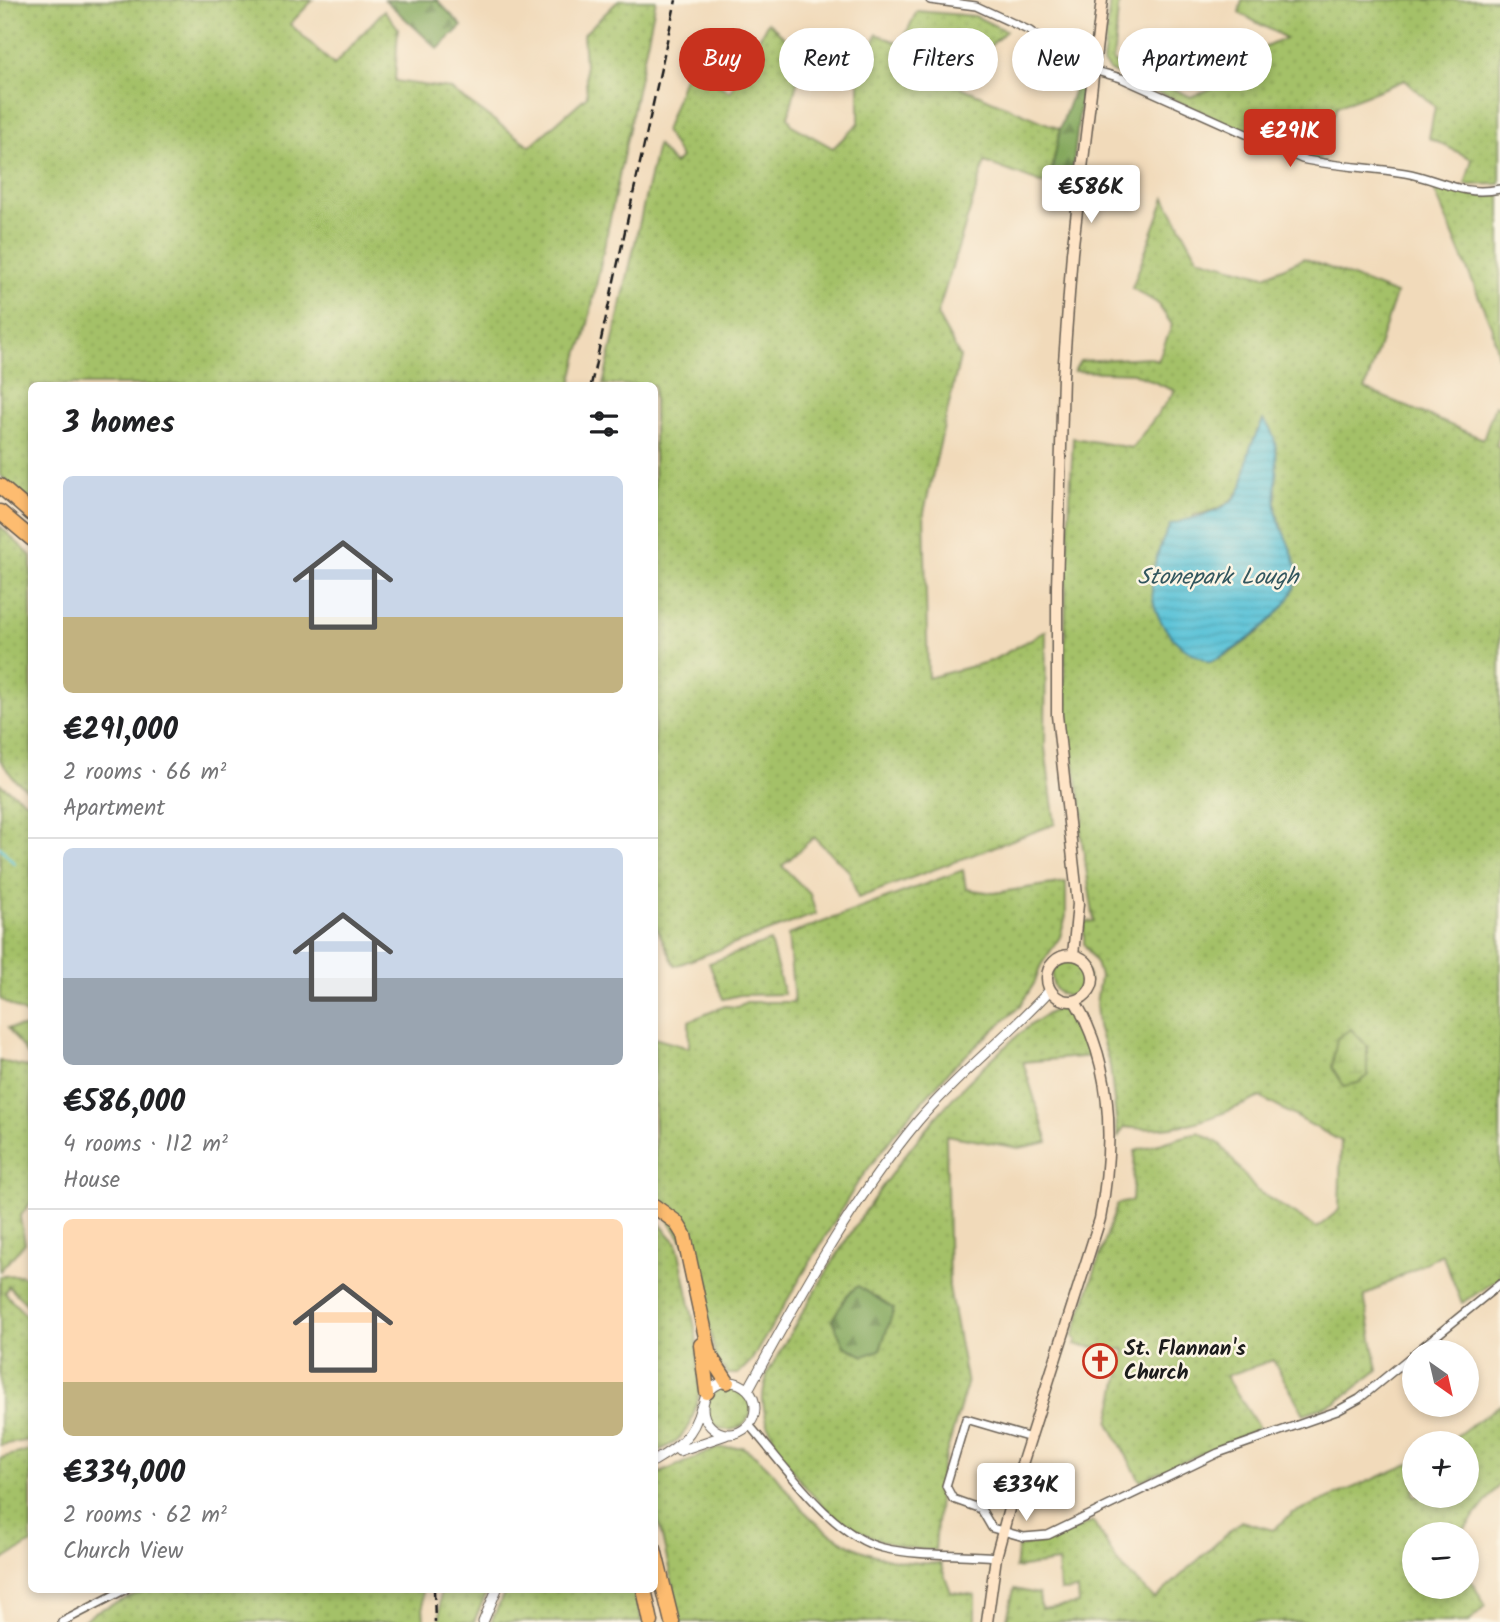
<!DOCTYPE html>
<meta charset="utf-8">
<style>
:root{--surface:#fff;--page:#f2f2f2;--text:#202124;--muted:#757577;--line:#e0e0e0;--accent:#c8321e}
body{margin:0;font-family:Kalam,sans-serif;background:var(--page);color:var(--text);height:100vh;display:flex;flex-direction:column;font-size:26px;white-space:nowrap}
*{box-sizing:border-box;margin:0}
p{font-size:23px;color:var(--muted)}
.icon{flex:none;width:38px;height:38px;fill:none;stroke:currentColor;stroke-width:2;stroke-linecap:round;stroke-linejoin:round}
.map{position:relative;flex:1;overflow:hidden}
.panel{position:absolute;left:28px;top:382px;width:630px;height:1211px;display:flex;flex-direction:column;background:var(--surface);border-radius:10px;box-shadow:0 4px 10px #0003}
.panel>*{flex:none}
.banner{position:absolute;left:679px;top:28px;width:665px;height:63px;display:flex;gap:14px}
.needle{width:46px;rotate:146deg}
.controls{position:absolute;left:1402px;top:1340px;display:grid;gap:14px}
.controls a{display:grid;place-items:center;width:77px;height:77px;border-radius:50%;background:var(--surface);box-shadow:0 4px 10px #0003;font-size:35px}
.price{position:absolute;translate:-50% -60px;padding:0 16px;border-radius:7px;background:#fff;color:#222;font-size:23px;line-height:46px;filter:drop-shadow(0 2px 4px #0008)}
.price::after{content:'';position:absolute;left:50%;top:42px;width:21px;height:16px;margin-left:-10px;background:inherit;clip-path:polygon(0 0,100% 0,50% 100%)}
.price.on{background:var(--accent);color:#fff}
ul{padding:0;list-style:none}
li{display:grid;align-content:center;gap:14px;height:371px;padding:0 35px}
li+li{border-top:2px solid var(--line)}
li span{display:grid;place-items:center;height:217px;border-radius:10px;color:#555}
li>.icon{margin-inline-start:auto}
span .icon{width:126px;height:126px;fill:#fffc;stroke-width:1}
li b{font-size:30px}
h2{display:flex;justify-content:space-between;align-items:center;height:84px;padding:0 35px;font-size:30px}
.pill{padding:0 24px;border-radius:32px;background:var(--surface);box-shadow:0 4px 10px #0003;font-size:24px;line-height:63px}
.pill.on{background:var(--accent);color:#fff}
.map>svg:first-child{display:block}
.grass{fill:url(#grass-dots);stroke:#606e42;stroke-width:2;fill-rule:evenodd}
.forest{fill:url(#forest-firs);stroke:#50623c;stroke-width:2}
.wetland{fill:url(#wetland-marsh);stroke:#606e42;stroke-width:2}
.water{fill:url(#water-rules);stroke:#3c707a;stroke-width:2}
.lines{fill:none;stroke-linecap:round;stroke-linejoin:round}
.stream{stroke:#5bc3d8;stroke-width:2.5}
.minor-casing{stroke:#675e53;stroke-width:10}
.tertiary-casing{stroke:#675e53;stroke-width:11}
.secondary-casing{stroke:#675e53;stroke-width:13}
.motorway-casing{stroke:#675e53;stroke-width:17}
.minor{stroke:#fff;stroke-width:7}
.tertiary{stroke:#fff;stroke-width:9}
.secondary{stroke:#fee4c6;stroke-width:10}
.motorway{stroke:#fdbc70;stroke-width:14}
.rail{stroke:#1c1c1c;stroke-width:2.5;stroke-dasharray:10 5;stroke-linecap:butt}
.labels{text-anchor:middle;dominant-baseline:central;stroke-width:5;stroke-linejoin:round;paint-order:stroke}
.poi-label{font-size:21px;font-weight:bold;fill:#1c1c1c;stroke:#fcf5e5;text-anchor:start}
.water-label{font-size:23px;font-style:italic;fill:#32565e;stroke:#fcf5e5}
</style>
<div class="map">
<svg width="1500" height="1622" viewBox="0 0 1500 1622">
<defs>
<pattern id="grass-dots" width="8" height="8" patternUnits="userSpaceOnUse" patternTransform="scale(1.75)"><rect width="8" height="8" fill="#a4c168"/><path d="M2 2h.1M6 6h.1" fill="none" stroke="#8da55a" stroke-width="1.8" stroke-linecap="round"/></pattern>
<pattern id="forest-firs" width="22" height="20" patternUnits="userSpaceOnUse" patternTransform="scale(1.75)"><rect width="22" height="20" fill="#83a75c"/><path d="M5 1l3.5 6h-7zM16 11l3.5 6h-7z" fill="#6a874b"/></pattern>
<pattern id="wetland-marsh" width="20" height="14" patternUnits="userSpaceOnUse" patternTransform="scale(1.75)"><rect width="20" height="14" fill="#a4c168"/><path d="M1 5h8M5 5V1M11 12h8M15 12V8" fill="none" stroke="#8da55a"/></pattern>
<pattern id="water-rules" width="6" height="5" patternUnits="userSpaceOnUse" patternTransform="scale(1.75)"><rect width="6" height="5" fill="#5bc3d8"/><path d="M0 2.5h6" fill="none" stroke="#4fa7b9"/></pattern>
</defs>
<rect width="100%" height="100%" fill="#fcf5e5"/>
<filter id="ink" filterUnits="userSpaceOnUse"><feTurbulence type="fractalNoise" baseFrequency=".0143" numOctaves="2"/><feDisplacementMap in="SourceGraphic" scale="14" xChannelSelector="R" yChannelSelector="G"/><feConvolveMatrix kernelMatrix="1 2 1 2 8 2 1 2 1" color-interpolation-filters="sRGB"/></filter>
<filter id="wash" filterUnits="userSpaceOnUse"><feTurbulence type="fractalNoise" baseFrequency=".00686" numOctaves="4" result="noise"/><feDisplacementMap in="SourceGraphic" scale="28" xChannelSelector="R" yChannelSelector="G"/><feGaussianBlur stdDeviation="1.57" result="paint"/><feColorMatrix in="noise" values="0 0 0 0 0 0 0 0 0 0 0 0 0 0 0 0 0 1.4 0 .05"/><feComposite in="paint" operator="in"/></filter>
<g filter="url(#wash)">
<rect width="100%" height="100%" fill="#f1daba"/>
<path class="grass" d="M0,0H313L290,24L334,65L384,10L398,28L395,81L450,89L530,146L587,96L583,35L619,0H656L585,338L579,351L571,385H32L31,502L0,475Z
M1110,0H1119L1113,62L1191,97L1231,80L1243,57L1286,38L1239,13L1242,0H1500V184L1465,185L1472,159L1429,138L1435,107L1405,80L1337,106L1318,161L1304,158L1110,71L1103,63Z
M917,11L975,16L1006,31L951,83L1060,129L1049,186L985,162L937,315L960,357L924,512L928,678L991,661L1046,631L1045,748L1055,824L858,898L849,871L814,837L782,866L810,894L816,914L675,966L654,922V385H603L657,145L674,164L681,158L665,131L688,66L730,92L768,22L804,56L788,117L792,125L833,148L859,123V81L877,34L901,44Z
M1432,185C1454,193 1477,198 1500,195V365L1492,328Z
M1165,198L1198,258L1265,276L1304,258L1396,294L1365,389L1483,439L1495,405L1500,408L1497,447L1500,449V1278L1462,1303L1442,1254L1364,1296L1378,1370L1337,1402L1304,1414L1273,1360L1226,1376L1259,1428L1140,1481L1109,1423L1125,1350L1075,1345L1077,1340L1073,1337L1117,1204L1132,1201L1135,1151L1199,1132L1220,1144L1256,1190L1317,1228L1339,1210L1341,1141L1260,1097C1215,1118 1175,1134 1124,1127L1118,1137L1110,1066L1098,1026L1096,1004L1100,976L1096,963L1084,944V922L1094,921L1080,828L1084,818L1064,713L1066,579L1073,438L1132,448L1175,391L1133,373L1074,371L1080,361L1149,357L1158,361L1172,325L1157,303L1132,288ZM1263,421L1276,469V511L1292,557L1259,632L1230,653L1211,662L1182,646L1161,618L1194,515C1219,511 1241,501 1247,474C1249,468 1247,463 1248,457C1250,445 1258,432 1263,421Z
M0,526L31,556L32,786L27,789L15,780L0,760Z
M0,784L31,805V1017L0,999Z
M963,870L966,889L994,893L1066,882V916L1060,937L1041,965L1035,982L1019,1007L951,1069L906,1119L858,1182L751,1361L738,1374H728L716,1359L695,1259L655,1201L654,1038L689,1048V1021L725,1006L737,1007L746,1002H794L788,935Z
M770,941L784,994L740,995L723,999L709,963Z
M1052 978a18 18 0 1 1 36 0a18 18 0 1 1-36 0Z
M1057,1009C1080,1013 1084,1036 1092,1056L1023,1062L1048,1142L1019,1148L946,1135L949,1287L967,1384L941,1471L935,1550C904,1550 873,1540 847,1524C812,1504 766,1443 763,1401C762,1393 766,1383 767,1374C832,1261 899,1142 997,1054C1017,1036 1033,1020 1057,1009Z
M31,1027H32L31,1060L8,1028Z
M0,1061L32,1068L31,1202L20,1217L25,1243L0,1271Z
M655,1219L677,1243L696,1333L699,1378V1396L690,1425L676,1442L655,1453Z
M21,1275L31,1283V1308L8,1286L5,1293L31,1321V1440L0,1445V1276Z
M707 1408a22 22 0 1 1 44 0a22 22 0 1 1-44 0Z
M1500,1405V1484L1460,1535H1414V1587H1466L1467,1574L1486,1606L1469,1622H1012L1007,1619L1014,1589L1039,1594L1041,1609L1079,1604L1078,1590L1060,1591L1058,1562L1015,1568L1018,1547L1052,1540L1093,1521L1118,1563L1155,1599L1241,1521L1273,1530L1293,1513L1414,1462V1496H1466V1444H1445Z
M742,1447C771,1463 781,1485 802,1509C839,1548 887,1565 940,1563L951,1592L975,1595V1622H681L655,1506V1475L718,1448Z
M31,1450V1543L0,1562V1458Z
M149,1589H422L424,1622H81L97,1611Z
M440,1589H488L474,1622H440Z
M506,1589H634L642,1622H491Z"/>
<path class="forest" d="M385,0H437L462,26L438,49Z
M1080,72H1084L1070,193L1049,186L1060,129Z
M858,1286L894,1309L880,1350L864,1356L844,1346L832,1320L847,1295Z"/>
<path class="wetland" d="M1351,1029L1367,1046V1076L1358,1083L1344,1086L1332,1067L1337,1038Z"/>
<path class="water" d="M1263,420C1285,438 1273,483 1276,509C1279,532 1301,557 1296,582C1290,612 1236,651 1210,662C1201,657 1189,653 1181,646C1140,609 1148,568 1170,525C1185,519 1203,517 1217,510C1247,496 1242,482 1248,456C1250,444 1258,432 1263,420Z"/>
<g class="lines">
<path class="stream" d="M0,847L15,864"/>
</g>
</g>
<g filter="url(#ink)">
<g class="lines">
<g class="minor-casing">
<path id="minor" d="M930,0L976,6L1030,31L1079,66L1121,78L1302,159C1336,167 1370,167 1405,173C1440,179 1461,197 1500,189
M1415,1353L1500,1284
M749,1425C783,1463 831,1536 883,1548C921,1557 958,1553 996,1557
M1031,1438L966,1419L946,1486L953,1499L981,1509L992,1528L1024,1537L1048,1535L1218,1453L1337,1411L1359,1399L1414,1354
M62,1622L126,1589"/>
</g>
<g class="tertiary-casing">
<path id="tertiary" d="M703 1408a26 26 0 1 1 52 0a26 26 0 1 1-52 0Z
M748,1390C798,1298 851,1202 918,1121C958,1074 1008,1036 1050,990
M679,1451L726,1435
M654,1461C680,1446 693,1436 701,1407
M483,1622L497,1589"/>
</g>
<g class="secondary-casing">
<path id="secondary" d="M1073,955L1078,904L1057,715V588L1063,376L1072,253L1102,0
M1047 978a23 23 0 1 1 46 0a23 23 0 1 1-46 0Z
M987,1622L996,1557L1016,1483L1100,1219C1114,1146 1114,1067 1075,1001"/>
</g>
<g class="motorway-casing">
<path id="motorway" d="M0,486L32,514
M0,512L32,539
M654,1206L676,1222L684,1235L710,1356L727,1382
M701,1345L707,1392
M654,1549L672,1622
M644,1589L651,1622"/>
</g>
<use href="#minor" class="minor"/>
<use href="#tertiary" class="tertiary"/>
<use href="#secondary" class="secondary"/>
<use href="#motorway" class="motorway"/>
<path class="rail" d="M591,385L676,0
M434,1589L435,1622"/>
</g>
</g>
<defs>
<g id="church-ring" transform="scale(1.75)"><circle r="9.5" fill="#fcf5e5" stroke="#c8321e" stroke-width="1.5"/><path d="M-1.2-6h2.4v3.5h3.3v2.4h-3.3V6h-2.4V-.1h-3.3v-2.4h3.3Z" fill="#c8321e"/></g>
</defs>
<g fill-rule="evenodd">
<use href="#church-ring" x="1100" y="1361"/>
</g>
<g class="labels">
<g class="poi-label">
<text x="1124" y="1349">St. Flannan's<tspan x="1124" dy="24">Church</tspan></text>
</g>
<g class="water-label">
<text x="1218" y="578">Stonepark Lough</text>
</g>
</g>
</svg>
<div class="controls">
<a><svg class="needle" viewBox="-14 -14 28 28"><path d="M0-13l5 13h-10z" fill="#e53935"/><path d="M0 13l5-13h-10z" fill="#757577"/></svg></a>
<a>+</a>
<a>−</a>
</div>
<b class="price on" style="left:1290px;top:169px">€291K</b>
<b class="price" style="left:1091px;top:225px">€586K</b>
<b class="price" style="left:1026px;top:1523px">€334K</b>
<div class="banner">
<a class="pill on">Buy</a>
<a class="pill">Rent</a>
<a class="pill">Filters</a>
<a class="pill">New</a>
<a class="pill">Apartment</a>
</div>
<section class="panel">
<h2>3 homes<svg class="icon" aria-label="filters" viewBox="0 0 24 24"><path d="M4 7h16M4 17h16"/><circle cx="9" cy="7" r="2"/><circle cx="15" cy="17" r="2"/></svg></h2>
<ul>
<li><span style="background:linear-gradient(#c9d6e8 65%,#c2b280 0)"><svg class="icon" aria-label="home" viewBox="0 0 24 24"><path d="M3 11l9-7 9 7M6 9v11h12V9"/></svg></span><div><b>€291,000</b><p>2 rooms · 66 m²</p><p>Apartment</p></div></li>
<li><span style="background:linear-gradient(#c9d6e8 60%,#9aa5b1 0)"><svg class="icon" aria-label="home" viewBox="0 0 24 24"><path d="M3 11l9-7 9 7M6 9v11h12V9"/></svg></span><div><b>€586,000</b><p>4 rooms · 112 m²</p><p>House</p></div></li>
<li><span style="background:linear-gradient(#ffd9b3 75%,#c2b280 0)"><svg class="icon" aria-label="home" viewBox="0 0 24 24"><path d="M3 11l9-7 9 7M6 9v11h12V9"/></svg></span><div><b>€334,000</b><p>2 rooms · 62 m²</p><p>Church View</p></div></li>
</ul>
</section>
</div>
